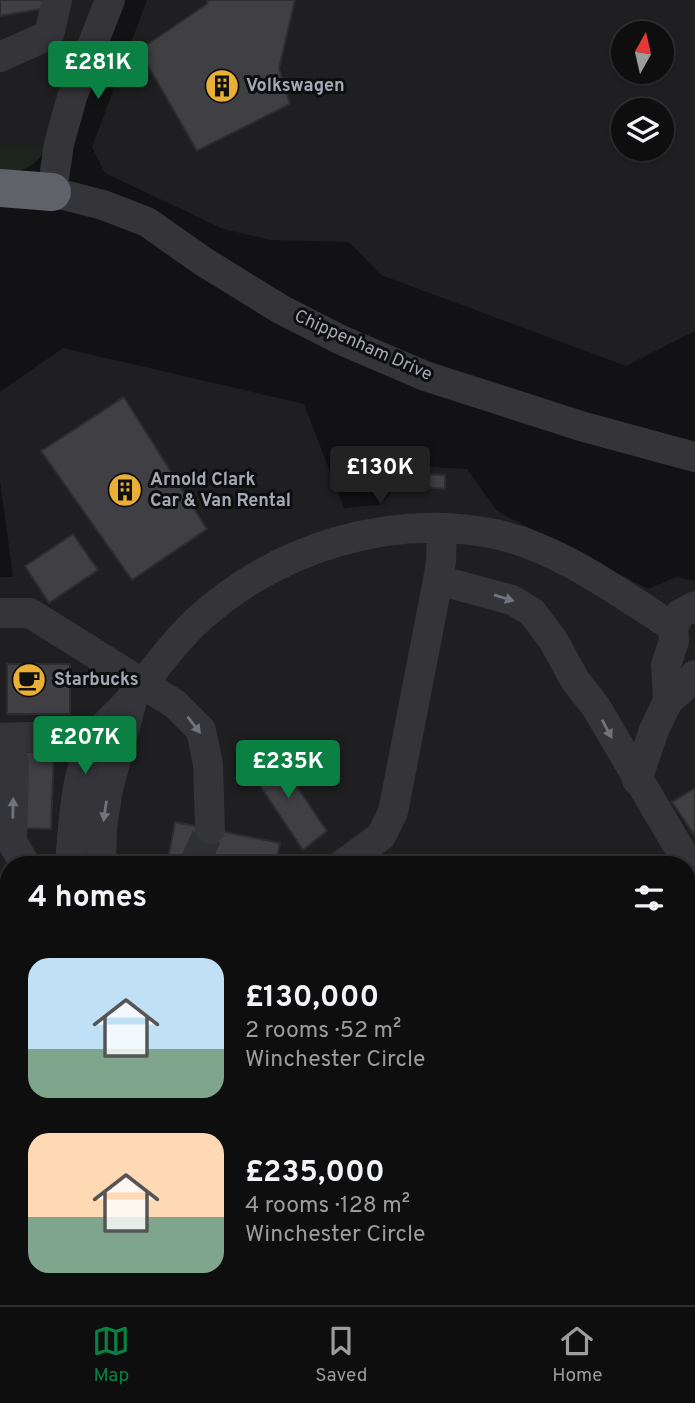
<!DOCTYPE html>
<meta charset="utf-8">
<style>
:root{--surface:#0e0e0f;--page:#1c1c1d;--text:#f1f3f6;--muted:#9b9c9e;--line:#2e2e2f;--accent:#0b8043}
body{margin:0;font-family:Overpass,sans-serif;background:var(--page);color:var(--text);height:100vh;display:flex;flex-direction:column;font-size:26px;white-space:nowrap}
*{box-sizing:border-box;margin:0}
p{font-size:23px;color:var(--muted)}
.icon{flex:none;width:38px;height:38px;fill:none;stroke:currentColor;stroke-width:2;stroke-linecap:round;stroke-linejoin:round}
.map{position:relative;flex:1;overflow:hidden}
.details{position:absolute;left:0px;top:856px;width:696px;height:450px;display:flex;flex-direction:column;background:var(--surface);border-radius:28px 28px 0 0;box-shadow:0 2px 5px #0004,0 0 0 2px var(--line)}
.details>*{flex:none}
.needle{width:46px;rotate:8deg}
.buttons{position:absolute;left:611px;top:21px;display:grid;gap:14px}
.buttons a{display:grid;place-items:center;width:63px;height:63px;border-radius:50%;background:var(--surface);box-shadow:0 2px 5px #0004,0 0 0 2px var(--line);font-size:35px}
.price{position:absolute;translate:-50% -60px;padding:0 16px;border-radius:7px;background:var(--accent);color:#fff;font-size:23px;line-height:46px;filter:drop-shadow(0 2px 4px #0008)}
.price::after{content:'';position:absolute;left:50%;top:42px;width:21px;height:16px;margin-left:-10px;background:inherit;clip-path:polygon(0 0,100% 0,50% 100%)}
.price.selected{background:#222;color:#fff}
ul{padding:0;list-style:none}
li{display:flex;align-items:center;gap:21px;height:175px;padding:0 28px}
li span{display:grid;place-items:center;flex:none;width:196px;height:140px;border-radius:21px;color:#555}
li>.icon{margin-inline-start:auto}
span .icon{width:84px;height:84px;fill:#fffc;stroke-width:1}
li b{font-size:30px}
h2{display:flex;justify-content:space-between;align-items:center;height:84px;padding:0 28px;font-size:30px}
.dock{display:flex;justify-content:space-around;align-items:center;height:98px;border-top:2px solid var(--line);background:var(--surface);font-size:19px;color:var(--muted)}
.dock a{display:grid;justify-items:center;gap:4px}
.dock .selected{color:var(--accent)}
.map>svg:first-child{display:block}
.built{fill:#1f1f21;fill-rule:evenodd}
.green{fill:#1d241e}
.building{fill:#3f3f44;stroke:#2d2d30;stroke-width:2}
.lines{fill:none;stroke-linecap:round;stroke-linejoin:round}
.minor-tunnel{stroke:#2f3034;stroke-width:30;stroke-dasharray:30 15;stroke-linecap:butt}
.minor{stroke:#343439;stroke-width:30}
.highway{stroke:#60626a;stroke-width:38}
.oneway{fill:#72747d}
.labels{text-anchor:middle;dominant-baseline:central;stroke-width:6;stroke-linejoin:round;paint-order:stroke}
.poi-label{font-size:18px;font-weight:bold;fill:#a5a9b4;stroke:#0e0d0f;text-anchor:start}
.street-label{font-size:18px;fill:#a5a9b4;stroke:#0e0d0f}
</style>
<div class="map">
<svg width="695" height="1305" viewBox="0 0 695 1305">
<rect width="100%" height="100%" fill="#121214"/>
<path class="built" d="M0,0H99L48,146H0Z
M147,0H695V331L626,366L381,275L349,242L271,240L223,229L105,173L92,147ZM623,33H662V72H623ZM623,110H662V149H623Z
M63,348L304,404L344,508L379,505L415,466L467,469L497,511L648,589L676,577L695,581V1305H0V577H13L0,481V392ZM9,864H688V1297H9Z"/>
<path class="green" d="M0,146H48C36,167 23,172 0,173Z"/>
<path class="building" d="M0,0H46L47,8L0,16Z
M208,0H295L279,69L290,104L197,151L139,50L207,4Z
M124,397L207,529L132,580L41,451Z
M424,474L445,475V489L423,487Z
M73,534L98,570L49,603L25,566Z
M7,664H70V714H7Z
M272,750L327,831L303,850L248,768Z
M12,751L54,753L51,829L14,828Z
M695,788V836L672,802Z
M175,822L280,843L276,864H167Z
M688,1075L695,1077V1100L688,1098Z
M695,1251V1305H613L625,1297H688V1255Z"/>
<g class="lines">
<path class="minor-tunnel" d="M194,864L210,829"/>
<path class="minor" d="M110,0L72,97L59,144L52,192L103,205L147,222L204,262L282,310L341,340L425,376L584,427L695,457
M0,57L49,35L57,0
M438,580L512,600L532,612L553,640L575,680L596,707L695,875
M0,613H30L175,704L201,730L208,764L210,829
M668,701L666,665L674,641L673,627L680,614L695,606
M0,738L58,736L90,746
M0,758L14,762L12,842L25,864
M637,780L654,730L668,701L693,679L695,675
M70,864C73,830 75,776 91,745C100,726 119,714 132,697C155,670 174,641 201,617C279,548 387,514 490,533C555,545 618,592 673,627
M101,864L102,827L108,789L133,697
M343,864L381,836L393,812L438,580L441,562L442,528
M0,890H9
M0,990L9,989
M97,1305L113,1301L148,1305
M289,1305L294,1297"/>
<path class="highway" d="M0,188L52,192"/>
</g>
<defs><path id="oneway-solid" d="M-6-.8H1V-3.2L6.5 0L1 3.2V.8H-6Z" transform="scale(1.75)"/></defs>
<g class="oneway">
<use href="#oneway-solid" transform="translate(504 598) rotate(17)"/>
<use href="#oneway-solid" transform="translate(194 725) rotate(52)"/>
<use href="#oneway-solid" transform="translate(607 729) rotate(62)"/>
<use href="#oneway-solid" transform="translate(13 808) rotate(-89)"/>
<use href="#oneway-solid" transform="translate(105 811) rotate(98)"/>
</g>
<defs>
<g id="building-disc" transform="scale(1.75)"><circle r="9.5" fill="#eab035" stroke="#0e0d0f"/><path d="M-4-6H4V6H1V3H-1V6H-4ZM-2.5-4.3h1.7v1.8h-1.7ZM.8-4.3h1.7v1.8H.8ZM-2.5-1h1.7V.8h-1.7ZM.8-1h1.7V.8H.8Z" fill="#111"/></g>
<g id="cafe-disc" transform="scale(1.75)"><circle r="9.5" fill="#eab035" stroke="#0e0d0f"/><path d="M-5.5-4.5H6V0H3Q3 3.5 0 3.5H-2.5Q-5.5 3.5-5.5 0ZM3-3.2v2h1.7v-2ZM-6 4.5H4V6H-6Z" fill="#111"/></g>
</defs>
<g fill-rule="evenodd">
<use href="#building-disc" x="222" y="86"/>
<use href="#building-disc" x="125" y="490"/>
<use href="#cafe-disc" x="29" y="680"/>
</g>
<g class="labels">
<g class="poi-label">
<text x="246" y="86">Volkswagen</text>
<text x="150" y="480">Arnold Clark<tspan x="150" dy="21">Car &amp; Van Rental</tspan></text>
<text x="54" y="680">Starbucks</text>
</g>
<g class="street-label">
<text transform="translate(363 346) rotate(24)">Chippenham Drive</text>
</g>
</g>
</svg>
<div class="buttons">
<a><svg class="needle" viewBox="-14 -14 28 28"><path d="M0-13l5 13h-10z" fill="#e53935"/><path d="M0 13l5-13h-10z" fill="#9b9c9e"/></svg></a>
<a><svg class="icon" aria-label="layers" viewBox="0 0 24 24"><path d="M12 4l9 5-9 5-9-5zM3 14l9 5 9-5"/></svg></a>
</div>
<b class="price" style="left:98px;top:101px">£281K</b>
<b class="price selected" style="left:380px;top:506px">£130K</b>
<b class="price" style="left:85px;top:776px">£207K</b>
<b class="price" style="left:288px;top:800px">£235K</b>
<section class="details">
<h2>4 homes<svg class="icon" aria-label="filters" viewBox="0 0 24 24"><path d="M4 7h16M4 17h16"/><circle cx="9" cy="7" r="2"/><circle cx="15" cy="17" r="2"/></svg></h2>
<ul>
<li><span style="background:linear-gradient(#bfe0f5 65%,#7fa58c 0)"><svg class="icon" aria-label="home" viewBox="0 0 24 24"><path d="M3 11l9-7 9 7M6 9v11h12V9"/></svg></span><div><b>£130,000</b><p>2 rooms · 52 m²</p><p>Winchester Circle</p></div></li>
<li><span style="background:linear-gradient(#ffd9b3 60%,#7fa58c 0)"><svg class="icon" aria-label="home" viewBox="0 0 24 24"><path d="M3 11l9-7 9 7M6 9v11h12V9"/></svg></span><div><b>£235,000</b><p>4 rooms · 128 m²</p><p>Winchester Circle</p></div></li>
</ul>
</section>
</div>
<nav class="dock">
<a class="selected"><svg class="icon" aria-label="map" viewBox="0 0 24 24"><path d="M3 6l6-2 6 2 6-2v14l-6 2-6-2-6 2zM9 4v14M15 6v14"/></svg>Map</a>
<a><svg class="icon" aria-label="saved" viewBox="0 0 24 24"><path d="M7 4h10v16l-5-4-5 4z"/></svg>Saved</a>
<a><svg class="icon" aria-label="home" viewBox="0 0 24 24"><path d="M3 11l9-7 9 7M6 9v11h12V9"/></svg>Home</a>
</nav>
